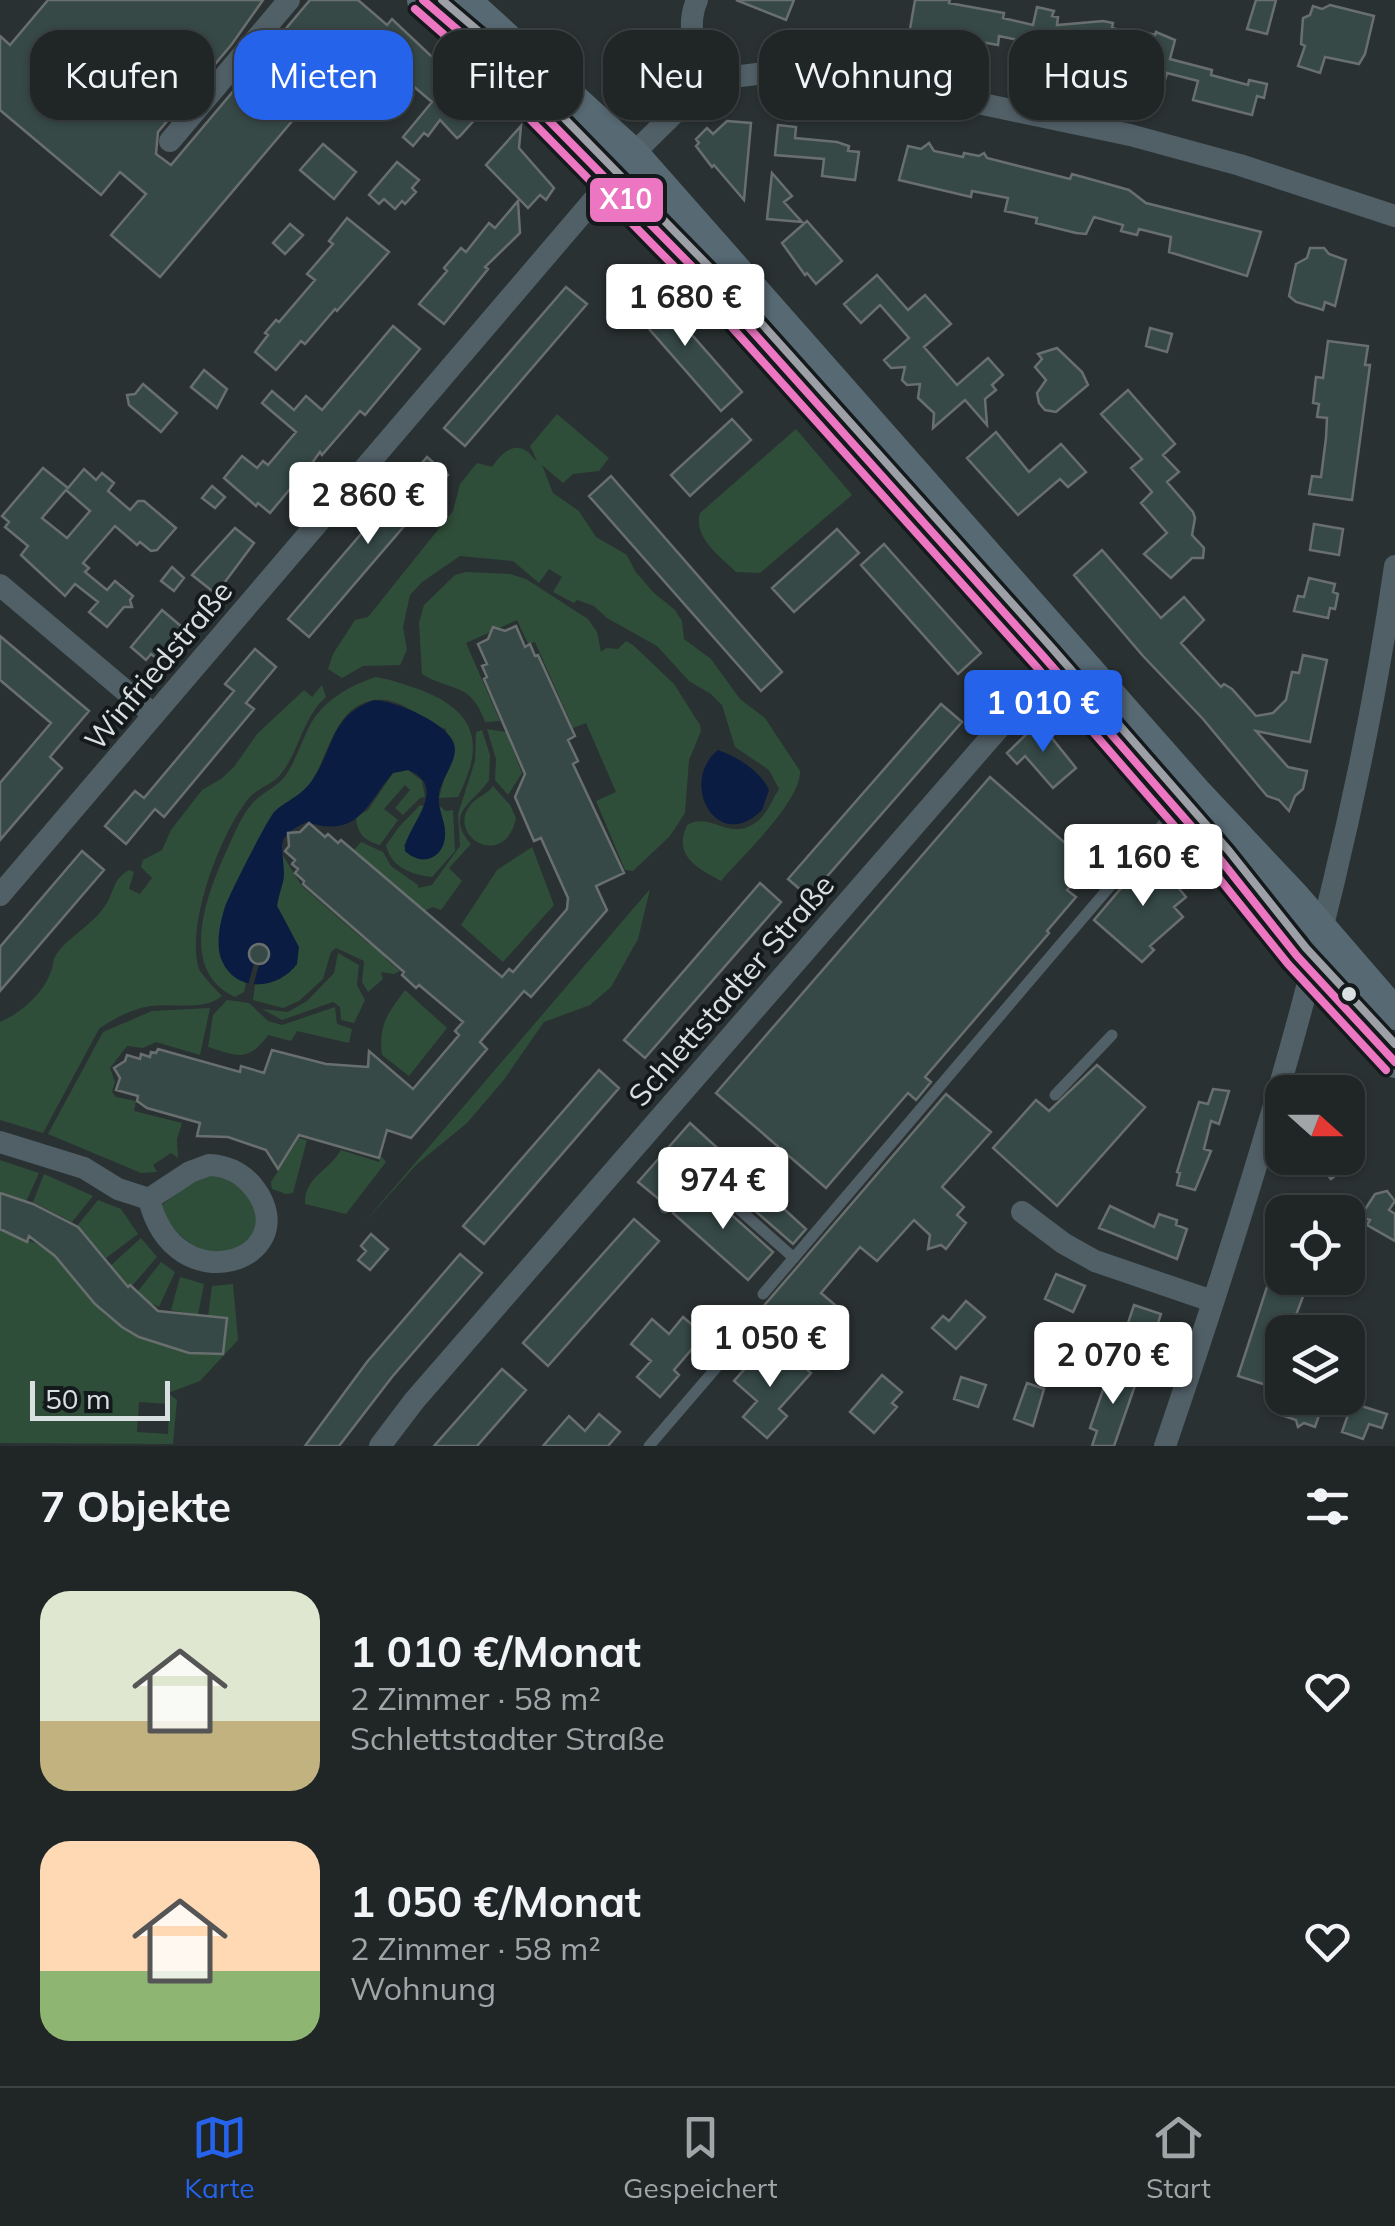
<!DOCTYPE html>
<html lang="de">
<meta charset="utf-8">
<style>
:root{--surface:#202526;--page:#2d3132;--text:#f1f3f6;--muted:#a2a5a7;--line:#3d4243;--accent:#2563eb}
body{margin:0;font-family:Mulish,sans-serif;background:var(--page);color:var(--text);height:100vh;display:flex;flex-direction:column;font-size:38px;white-space:nowrap}
*{box-sizing:border-box;margin:0}
p{font-size:32px;color:var(--muted)}
.icon{flex:none;width:55px;height:55px;fill:none;stroke:currentColor;stroke-width:2;stroke-linecap:round;stroke-linejoin:round}
.map{position:relative;height:1446px;overflow:hidden}
.sheet{display:flex;flex-direction:column;background:var(--surface);flex:1}
.sheet>*{flex:none}
.hud{position:absolute;left:30px;top:30px;width:1335px;height:90px;display:flex;gap:20px}
.needle{width:65px;rotate:111deg}
.buttons{position:absolute;left:1265px;top:1075px;display:grid;gap:20px}
.buttons a{display:grid;place-items:center;width:100px;height:100px;border-radius:20px;background:var(--surface);box-shadow:0 2px 8px #0004,0 0 0 2px var(--line);font-size:50px}
.scale{position:absolute;left:30px;bottom:25px;width:140px;box-sizing:border-box;padding-left:10px;border:5px solid #d8e0e1;border-top:0;font-size:28px;line-height:35px;white-space:nowrap;color:#d8e0e1;-webkit-text-stroke:8px #141a1b;paint-order:stroke}
.price{position:absolute;translate:-50% -85px;padding:0 22px;border-radius:10px;background:#fff;color:#222;font-size:32px;line-height:65px;filter:drop-shadow(0 2px 5px #0008)}
.price::after{content:'';position:absolute;left:50%;top:60px;width:30px;height:22px;margin-left:-15px;background:inherit;clip-path:polygon(0 0,100% 0,50% 100%)}
.price.on{background:var(--accent);color:#fff}
ul{padding:0;list-style:none}
li{display:flex;align-items:center;gap:30px;height:250px;padding:0 40px}
li span{display:grid;place-items:center;flex:none;width:280px;height:200px;border-radius:30px;color:#555}
li>.icon{margin-inline-start:auto}
span .icon{width:120px;height:120px;fill:#fffc;stroke-width:1}
li b{font-size:42px}
h2{display:flex;justify-content:space-between;align-items:center;height:120px;padding:0 40px;font-size:42px}
.tag{padding:0 35px;border-radius:30px;background:var(--surface);box-shadow:0 2px 8px #0004,0 0 0 2px var(--line);font-size:35px;line-height:90px}
.tag.on{background:var(--accent);color:#fff}
.menu{display:flex;justify-content:space-around;align-items:center;height:140px;border-top:2px solid var(--line);background:var(--surface);font-size:28px;color:var(--muted)}
.menu a{display:grid;justify-items:center;gap:5px}
.menu .on{color:var(--accent)}
.map>svg:first-child{display:block}
.green{fill:#2f4e39;fill-rule:evenodd}
.water{fill:#0a1c41}
.pier{fill:#2a3132}
.building{fill:#364947;stroke:#696f6e;stroke-width:2.5;fill-rule:evenodd}
.lines{fill:none;stroke-linecap:round;stroke-linejoin:round}
.lane{stroke:#515f67;stroke-width:11}
.street{stroke:#515f67;stroke-width:22}
.secondary{stroke:#576973;stroke-width:32}
.bus-1-casing{stroke:#141a1b;stroke-width:15}
.bus-2-casing{stroke:#141a1b;stroke-width:15}
.bus-3-casing{stroke:#141a1b;stroke-width:15}
.bus-1{stroke:#ec76c2;stroke-width:8}
.bus-2{stroke:#ec76c2;stroke-width:8}
.bus-3{stroke:#9da0a7;stroke-width:8}
.bus-dot{fill:#d8e0e1;stroke:#141a1b;stroke-width:4}
.labels{text-anchor:middle;dominant-baseline:central;stroke-width:8;stroke-linejoin:round;paint-order:stroke}
.street-label{font-size:30px;fill:#d8e0e1;stroke:#141a1b}
.line-badge{stroke:#141a1b;stroke-width:4}
.badge-label{font-size:28px;text-anchor:middle;font-weight:bold;fill:#fff}
</style>
<div class="map">
<svg width="1395" height="1446" viewBox="0 0 1395 1446">
<rect width="100%" height="100%" fill="#2a3132"/>
<path class="green" d="M557,414L609,458L599,471L573,474L563,483L542,465L553,493L579,511L596,537L627,555L635,571L654,593L675,610L682,621L684,639L711,659L740,699L765,718L800,771C801,802 741,857 721,881C696,868 673,855 687,825C713,810 732,847 762,817C769,809 773,798 779,789L769,770L735,747L722,705L711,694L689,681L657,646L607,618L594,606L577,600L574,603L553,592L562,577L549,569L539,583L513,561L460,556L422,582L410,595L403,627L407,650L400,665L363,666L342,678L328,669L333,654L355,620L368,617L453,511L460,484L477,463L492,467C499,457 511,442 525,450C530,452 532,458 537,461L530,446Z
M796,429L852,495L760,573L736,572C720,556 693,538 700,513Z
M466,572L510,574L526,579L588,619L597,632L601,652L606,648L618,649L626,641L633,645L674,684L700,725L701,731L689,760L685,813L670,836L633,871L625,870L596,801L616,792L586,723L573,728L535,642L528,644L517,620L466,643L500,721L485,722C471,681 450,692 422,674L419,623L424,605L455,575Z
M375,677C391,679 406,685 421,690C477,712 485,744 458,797L439,798L446,772V729C421,722 404,697 376,700C333,704 329,760 308,786C298,799 282,803 273,815C263,827 259,842 253,856C234,894 193,954 246,983L244,992L235,997C177,970 207,894 226,852C233,837 240,818 251,805C261,792 277,788 286,775C296,760 301,743 309,727C323,700 348,687 375,677Z
M322,685L326,697C302,718 300,751 280,775C271,785 258,788 249,798C220,833 185,927 199,969C202,975 215,989 222,996C204,1011 174,1003 151,1006C132,1009 114,1018 99,1029L43,1133L0,1120V1022C19,1014 42,995 50,974C54,966 52,959 58,952C72,934 96,923 108,901C115,887 114,879 129,870L134,872L129,889L140,894L152,878L141,867L143,860L162,850L171,830L202,790L221,779L234,767L257,734L304,690L312,697Z
M487,729L506,732L522,773L508,795L495,780L496,759Z
M482,730L490,755L489,780C475,803 443,812 471,844L449,868L462,881L441,910L432,907L423,912L354,850L361,842L383,852L391,866L418,885V888L432,885L460,846L458,814L475,761L476,732Z
M408,770L422,781L425,797L420,798L403,815L395,808L410,790L405,785L384,809L398,820L380,845C365,841 357,834 356,817L368,810L393,773Z
M493,786L510,805L516,818C505,870 448,838 469,807C475,797 487,795 493,786Z
M420,805L424,806V812L403,847L445,828L439,806L446,811L453,810L455,851L432,877C411,874 391,868 386,845L399,827Z
M532,847L554,905L503,962L461,925L497,870Z
M280,851L302,886L369,944L371,942L387,955L385,958L400,971L394,974L381,972L383,979L368,992L362,982L364,961L336,948L331,952L323,979L299,1001L283,1008L253,1000L255,985L280,979L297,964L292,934L277,906L282,883Z
M650,889L638,939L611,987L590,1005L544,1022L503,1081L467,1123L417,1164L362,1225Z
M338,953L359,965L357,985L365,1000L354,1023L341,1020L340,1007L333,1002L282,1020L262,1009L288,1012L307,1001L334,973Z
M405,990L447,1028L409,1076L382,1055C378,1025 388,1013 405,990Z
M227,1000L249,1003L268,1021L282,1025L335,1007L337,1024L352,1029L349,1043L297,1031L291,1041L268,1035C248,1063 237,1056 208,1047L213,1015Z
M210,1008L200,1055L156,1042L143,1048L127,1046L110,1068L115,1082L112,1092L116,1097L136,1101L134,1111L182,1123L177,1139L178,1158L171,1153L153,1165L157,1172L141,1173L48,1134L103,1032L152,1011Z
M299,1138L307,1140L293,1193L286,1194L272,1189L271,1182Z
M341,1150L379,1162L381,1156L386,1162L346,1214L305,1204C304,1177 328,1172 341,1150Z
M0,1160L39,1173L26,1202L0,1193Z
M44,1174L93,1196L72,1222L33,1202Z
M202,1174L241,1181L262,1222C258,1228 254,1237 248,1242C218,1270 168,1238 162,1205Z
M98,1200L121,1209L138,1234L106,1258L77,1226Z
M0,1229C16,1238 37,1240 52,1254C68,1268 80,1287 93,1302C122,1336 169,1351 210,1355L208,1317L212,1286L233,1284L238,1340L200,1381L168,1393L177,1400L173,1444L0,1443ZM139,1402L169,1404L168,1434L137,1432Z
M141,1238L157,1257L132,1286L127,1287L109,1267Z
M161,1262L175,1272L159,1307L135,1295Z
M180,1277L204,1284L198,1315L171,1310Z"/>
<path class="water" d="M374,700C396,701 455,725 455,749C455,764 442,778 439,793C437,808 444,818 445,831C447,856 424,869 405,851C402,830 453,788 408,770L393,773C366,804 359,839 307,822C274,837 283,843 284,874C284,884 278,895 277,906L299,947L297,964C278,990 236,993 222,961C215,946 220,922 225,907C228,897 269,816 275,811C290,798 303,796 315,776C335,744 331,716 374,700Z
M718,750C738,757 760,771 769,790L762,810C717,855 678,782 718,750Z"/>
<path class="pier" d="M257,944L265,946L269,953L267,960L259,965L252,990L247,989L254,963L248,956L250,948Z"/>
<path class="building" d="M48,0H263L232,44L158,132L156,154L171,165L310,0H358L387,25L392,19L430,55L451,70L486,107L460,136L457,138L440,120L428,136L424,133L413,146L403,137L432,102L360,41L160,277L111,235L146,194L120,172L101,195L0,110V36L10,45Z
M736,0H794L786,20Z
M915,0H950L949,3L1004,13L1003,18L1033,25L1037,7L1054,11L1052,16L1058,17L1057,25L1103,21L1113,23L1112,28L1140,35L1141,31L1155,35L1156,32L1175,40L1170,59L1212,70L1211,75L1248,85L1249,80L1267,84L1264,98L1257,96L1252,115L1193,100L1198,81L1167,73L1162,91L1148,87L1150,80L1107,69L1098,75L1091,74L1085,69L1081,57L1043,56L1036,60L1034,54L1026,52L1028,42L999,36L998,45L910,29Z
M1256,0H1276L1267,34L1247,29Z
M1330,5L1374,16L1365,54L1359,64L1325,57L1320,73L1298,66L1305,46L1301,44L1303,18L1310,15L1313,6L1322,9Z
M727,121L751,123L744,200L714,165L712,167L696,146L699,143L696,139L707,128L713,134Z
M778,125L796,127L795,138L837,142L849,146L848,151L859,152L855,180L822,176L824,159L775,155Z
M521,126L519,148L554,188L546,200L540,195L528,208L486,165Z
M929,143L934,151L963,157L964,153L979,156L984,153L987,158L1070,179L1072,174L1090,179L1129,190L1146,203L1261,232L1247,276L1169,252L1171,237L1139,229L1137,235L1121,231L1123,225L1094,217L1086,234L1076,233L1036,223L1037,218L1005,211L1008,198L972,191L971,197L899,180L908,146L921,149Z
M323,144L356,172L334,199L300,170Z
M397,162L419,180L412,188L416,192L405,204L402,201L395,209L384,199L379,204L369,195Z
M772,173L792,196L784,202L802,222L767,219Z
M518,201L520,233L485,267L488,269L444,324L419,304L447,271L444,268L461,248L466,252L489,223L495,228Z
M347,218L389,252L337,311L335,309L305,344L301,341L276,370L255,352L268,335L265,333L276,320L279,322L315,280L307,274L333,244L329,241Z
M807,221L842,261L816,284L807,273L805,275L782,243Z
M290,224L303,235L285,254L273,243Z
M1310,248H1324L1329,254L1346,260L1335,306L1325,302L1323,310L1296,302L1289,296L1296,264L1307,258Z
M877,275L908,310L925,295L951,324L924,347L957,385L988,358L1003,375L992,385L996,390L985,399L987,425L965,400L933,428L934,413L918,398L920,384L907,385L902,380L905,367L891,368L884,360L909,338L880,305L861,323L844,304Z
M566,287L587,304L465,446L444,428Z
M650,287L742,392L721,411L629,306Z
M393,326L420,349L365,415L360,411L322,455L320,452L304,474V491L295,483L270,513L258,503L256,506L224,478L242,456L257,468L263,461L268,465L296,432L262,403L272,391L294,410L306,396L322,410Z
M1150,328L1172,334L1167,352L1146,346Z
M1328,341L1368,346L1365,365H1370L1352,500L1309,494L1312,476L1321,477L1326,438L1327,418L1317,417L1319,404L1313,403L1316,377L1323,378Z
M1057,348L1082,372L1088,385L1056,412L1045,410L1039,403L1037,393L1046,380L1035,367L1042,359L1038,354Z
M204,370L227,389L217,408L191,387Z
M143,384L177,413L161,432L129,405L127,395L135,394Z
M1128,390L1175,444L1163,455L1179,472L1167,482L1193,512L1195,518L1192,535L1204,548L1203,558H1192L1171,578L1144,554L1167,533L1141,503L1152,492L1131,468L1142,459L1101,414Z
M732,419L751,440L690,496L671,475Z
M996,432L1029,472L1061,444L1086,472L1068,487L1060,479L1018,515L967,458Z
M427,457L448,475L309,637L288,619Z
M43,468L68,488L84,469L96,480L102,473L114,483L108,491L130,510L138,501H144L176,528L157,550L151,551L140,542L137,545L115,526L83,563L89,568L85,572L107,590L115,581L133,596L130,600L132,607H124L107,627L89,612L98,602L75,584L65,596L21,555L28,546L5,527L9,522L2,516ZM66,490L90,511L67,538L42,518Z
M611,476L782,672L761,691L589,496Z
M212,486L225,497L215,508L202,498Z
M1314,524L1343,529L1339,555L1310,550Z
M235,528L254,543L216,594L192,575Z
M837,529L859,553L794,612L772,588Z
M884,544L981,653L958,674L861,565Z
M1102,550L1161,618L1184,597L1204,620L1181,643L1221,687L1224,684L1232,689L1256,716L1273,713L1286,700L1292,672L1299,673L1303,655L1327,660L1310,742L1256,731L1288,767L1307,771L1303,789L1295,796L1289,811L1279,800L1267,796L1203,719L1143,656L1074,575Z
M172,567L184,578L174,591L161,581Z
M1309,578L1335,584L1333,592L1338,594L1335,609L1330,608L1328,618L1294,611L1298,596L1304,597Z
M162,610L182,627L156,658L151,654L146,660L131,647Z
M516,626L525,647L530,644L535,656L538,655L575,736L568,740L578,761L573,764L624,873L596,886L607,910L531,997L524,991L480,1042L487,1049L411,1138L387,1130L379,1158L299,1135L278,1169L266,1150L228,1137L197,1136L200,1123L147,1108L137,1101L138,1096L116,1090L120,1078L114,1068L125,1061L127,1055L140,1059L141,1054L150,1057L151,1052L156,1053L158,1049L240,1072L241,1066L264,1073L272,1050L326,1064L368,1067L369,1051L413,1089L459,1035L455,1031L463,1022L419,985L416,988L402,975L404,972L303,884L304,881L295,873L298,869L292,864L295,860L285,851L289,846L288,833L300,832L309,823L325,837L328,834L338,843L341,840L502,977L509,969L513,972L567,909L568,898L541,838L534,841L515,797L525,774L484,679L487,677L482,666L487,664L478,644L488,639L493,627L505,631Z
M0,636L89,711L50,757L62,768L0,840V783L51,723L0,680Z
M255,649L276,667L246,703L254,709L164,817L155,809L126,844L105,826L135,791L144,798L234,691L225,684Z
M941,704L962,722L809,897L788,879Z
M1039,722L1076,768L1053,788L1025,756L1017,764L1007,753Z
M990,777L1089,864L1067,890L1076,897L1047,931L1049,933L925,1077L931,1082L916,1100L908,1093L826,1188L716,1093Z
M82,851L104,870L0,991V947Z
M1150,854L1186,897L1174,907L1183,917L1150,946L1154,950L1142,962L1094,920Z
M760,883L781,902L645,1058L624,1040Z
M249 954a10 10 0 1 1 20 0a10 10 0 1 1-20 0Z
M1097,1065L1145,1107L1057,1206L993,1148L1036,1100L1049,1111Z
M599,1070L619,1088L484,1244L463,1226Z
M1213,1089L1229,1091L1219,1124L1211,1121L1204,1149L1211,1151L1195,1190L1177,1185L1180,1173L1177,1172L1199,1102L1208,1104Z
M946,1094L991,1132L942,1187L964,1207L957,1215L966,1223L946,1249L941,1245L928,1249L930,1235L914,1220L877,1261L860,1247L821,1293L835,1305L802,1343L762,1308Z
M690,1123L806,1229L793,1244L699,1162L689,1165L660,1200L638,1182Z
M1314,1158H1358L1331,1179Z
M697,1184L773,1252L748,1280L673,1213Z
M1387,1191L1395,1201L1389,1210L1395,1214V1241L1367,1225L1370,1220L1360,1217L1375,1194Z
M0,1193L33,1204L78,1227L128,1287L130,1285L158,1311L227,1318L223,1354L189,1353L139,1337L122,1327L95,1304L55,1256L29,1236L27,1242L0,1229Z
M1110,1206L1154,1227L1159,1214L1177,1220L1176,1225L1187,1229L1177,1259L1099,1228Z
M634,1219L659,1241L548,1366L523,1343Z
M371,1234L388,1249L370,1270L358,1260L366,1251L361,1246Z
M1280,1247H1282V1278H1310L1290,1331L1283,1329L1272,1361L1278,1363L1276,1369L1282,1372V1390L1238,1376Z
M460,1254L482,1273L392,1377L339,1446H305L367,1362Z
M1056,1274L1085,1286L1073,1312L1045,1299Z
M966,1301L985,1317L956,1349L932,1328L943,1316L949,1321Z
M1134,1305L1161,1314L1153,1338L1126,1329Z
M683,1317L704,1335L674,1370L679,1375L660,1397L637,1377L651,1361L631,1344L652,1319L669,1334Z
M759,1353L777,1369L789,1354L811,1373L779,1409L787,1416L767,1438L743,1417L757,1401L734,1381Z
M1117,1367L1139,1374L1114,1446H1092L1097,1431L1090,1428L1108,1375L1114,1377Z
M502,1369L526,1390L477,1446H434Z
M882,1375L902,1392L892,1403L897,1407L874,1433L850,1412Z
M961,1377L986,1385L978,1407L954,1399Z
M1027,1383L1044,1389L1033,1426L1014,1419Z
M1283,1398H1315L1314,1401L1323,1404L1315,1427L1304,1423L1298,1427L1296,1420L1278,1414Z
M1352,1403L1387,1414L1382,1428L1369,1424L1363,1439L1342,1432Z
M599,1414L620,1432L608,1446H543L569,1416L585,1431Z"/>
<g class="lines">
<path class="lane" d="M1055,1095L1112,1035
M665,1208L696,1171L794,1258
M763,1294L1175,810
M649,1446L753,1325"/>
<path class="street" d="M697,0C685,28 696,54 708,80
M170,141L289,0
M0,585L154,715
M0,895L633,154L708,80L773,72L834,78L940,95L1130,135L1240,165L1395,216
M0,1142L84,1168L118,1189L149,1199
M209,1165C229,1166 243,1173 255,1189C306,1259 175,1306 149,1199L190,1172Z
M1022,1212L1063,1243L1095,1261L1212,1301
M380,1446L414,1401L1052,667
M1165,1446C1263,1160 1352,866 1395,566"/>
<path class="secondary" d="M423,0L474,44L720,295L1043,656L1220,859L1297,956L1395,1062
M464,0L633,154L1197,794L1294,897L1395,1014"/>
<g class="bus-1-casing">
<path id="bus-1" d="M423,0L474,44L720,295L1043,656L1220,859L1297,956L1395,1062"/>
</g>
<g class="bus-2-casing">
<path id="bus-2" d="M415,9L465,53L711,304L1034,664L1210,867L1288,964L1386,1070"/>
</g>
<g class="bus-3-casing">
<path id="bus-3" d="M442,0L483,35L729,287L1052,648L1229,851L1306,948L1395,1044"/>
</g>
<use href="#bus-1" class="bus-1"/>
<use href="#bus-2" class="bus-2"/>
<use href="#bus-3" class="bus-3"/>
</g>
<circle class="bus-dot" cx="1349" cy="994" r="9"/>
<g class="labels">
<g class="street-label">
<text transform="translate(158 665) rotate(-50)">Winfriedstraße</text>
<text transform="translate(731 990) rotate(-49)">Schlettstadter Straße</text>
</g>
</g>
<rect class="line-badge" x="588" y="176" width="77" height="48" rx="10" fill="#ec76c2"/>
<g class="badge-label">
<text x="626" y="209">X10</text>
</g>
</svg>
<div class="buttons">
<a><svg class="needle" viewBox="-14 -14 28 28"><path d="M0-13l5 13h-10z" fill="#e53935"/><path d="M0 13l5-13h-10z" fill="#a2a5a7"/></svg></a>
<a><svg class="icon" aria-label="locate" viewBox="0 0 24 24"><circle cx="12" cy="12" r="6"/><path d="M12 2v4M12 18v4M2 12h4M18 12h4"/></svg></a>
<a><svg class="icon" aria-label="layers" viewBox="0 0 24 24"><path d="M12 4l9 5-9 5-9-5zM3 14l9 5 9-5"/></svg></a>
</div>
<div class="scale">50 m</div>
<b class="price" style="left:685px;top:349px">1 680 €</b>
<b class="price" style="left:368px;top:547px">2 860 €</b>
<b class="price on" style="left:1043px;top:755px">1 010 €</b>
<b class="price" style="left:1143px;top:909px">1 160 €</b>
<b class="price" style="left:723px;top:1232px">974 €</b>
<b class="price" style="left:770px;top:1390px">1 050 €</b>
<b class="price" style="left:1113px;top:1407px">2 070 €</b>
<div class="hud">
<a class="tag">Kaufen</a>
<a class="tag on">Mieten</a>
<a class="tag">Filter</a>
<a class="tag">Neu</a>
<a class="tag">Wohnung</a>
<a class="tag">Haus</a>
</div>
</div>
<section class="sheet">
<h2>7 Objekte<svg class="icon" aria-label="filters" viewBox="0 0 24 24"><path d="M4 7h16M4 17h16"/><circle cx="9" cy="7" r="2"/><circle cx="15" cy="17" r="2"/></svg></h2>
<ul>
<li><span style="background:linear-gradient(#dfe7d0 65%,#c2b280 0)"><svg class="icon" aria-label="home" viewBox="0 0 24 24"><path d="M3 11l9-7 9 7M6 9v11h12V9"/></svg></span><div><b>1 010 €/Monat</b><p>2 Zimmer · 58 m²</p><p>Schlettstadter Straße</p></div><svg class="icon" aria-label="heart" viewBox="0 0 24 24"><path d="M12 20l-8-8c-3-5 5-10 8-4 3-6 11-1 8 4z"/></svg></li>
<li><span style="background:linear-gradient(#ffd9b3 65%,#8fb573 0)"><svg class="icon" aria-label="home" viewBox="0 0 24 24"><path d="M3 11l9-7 9 7M6 9v11h12V9"/></svg></span><div><b>1 050 €/Monat</b><p>2 Zimmer · 58 m²</p><p>Wohnung</p></div><svg class="icon" aria-label="heart" viewBox="0 0 24 24"><path d="M12 20l-8-8c-3-5 5-10 8-4 3-6 11-1 8 4z"/></svg></li>
</ul>
</section>
<nav class="menu">
<a class="on"><svg class="icon" aria-label="map" viewBox="0 0 24 24"><path d="M3 6l6-2 6 2 6-2v14l-6 2-6-2-6 2zM9 4v14M15 6v14"/></svg>Karte</a>
<a><svg class="icon" aria-label="saved" viewBox="0 0 24 24"><path d="M7 4h10v16l-5-4-5 4z"/></svg>Gespeichert</a>
<a><svg class="icon" aria-label="home" viewBox="0 0 24 24"><path d="M3 11l9-7 9 7M6 9v11h12V9"/></svg>Start</a>
</nav>
